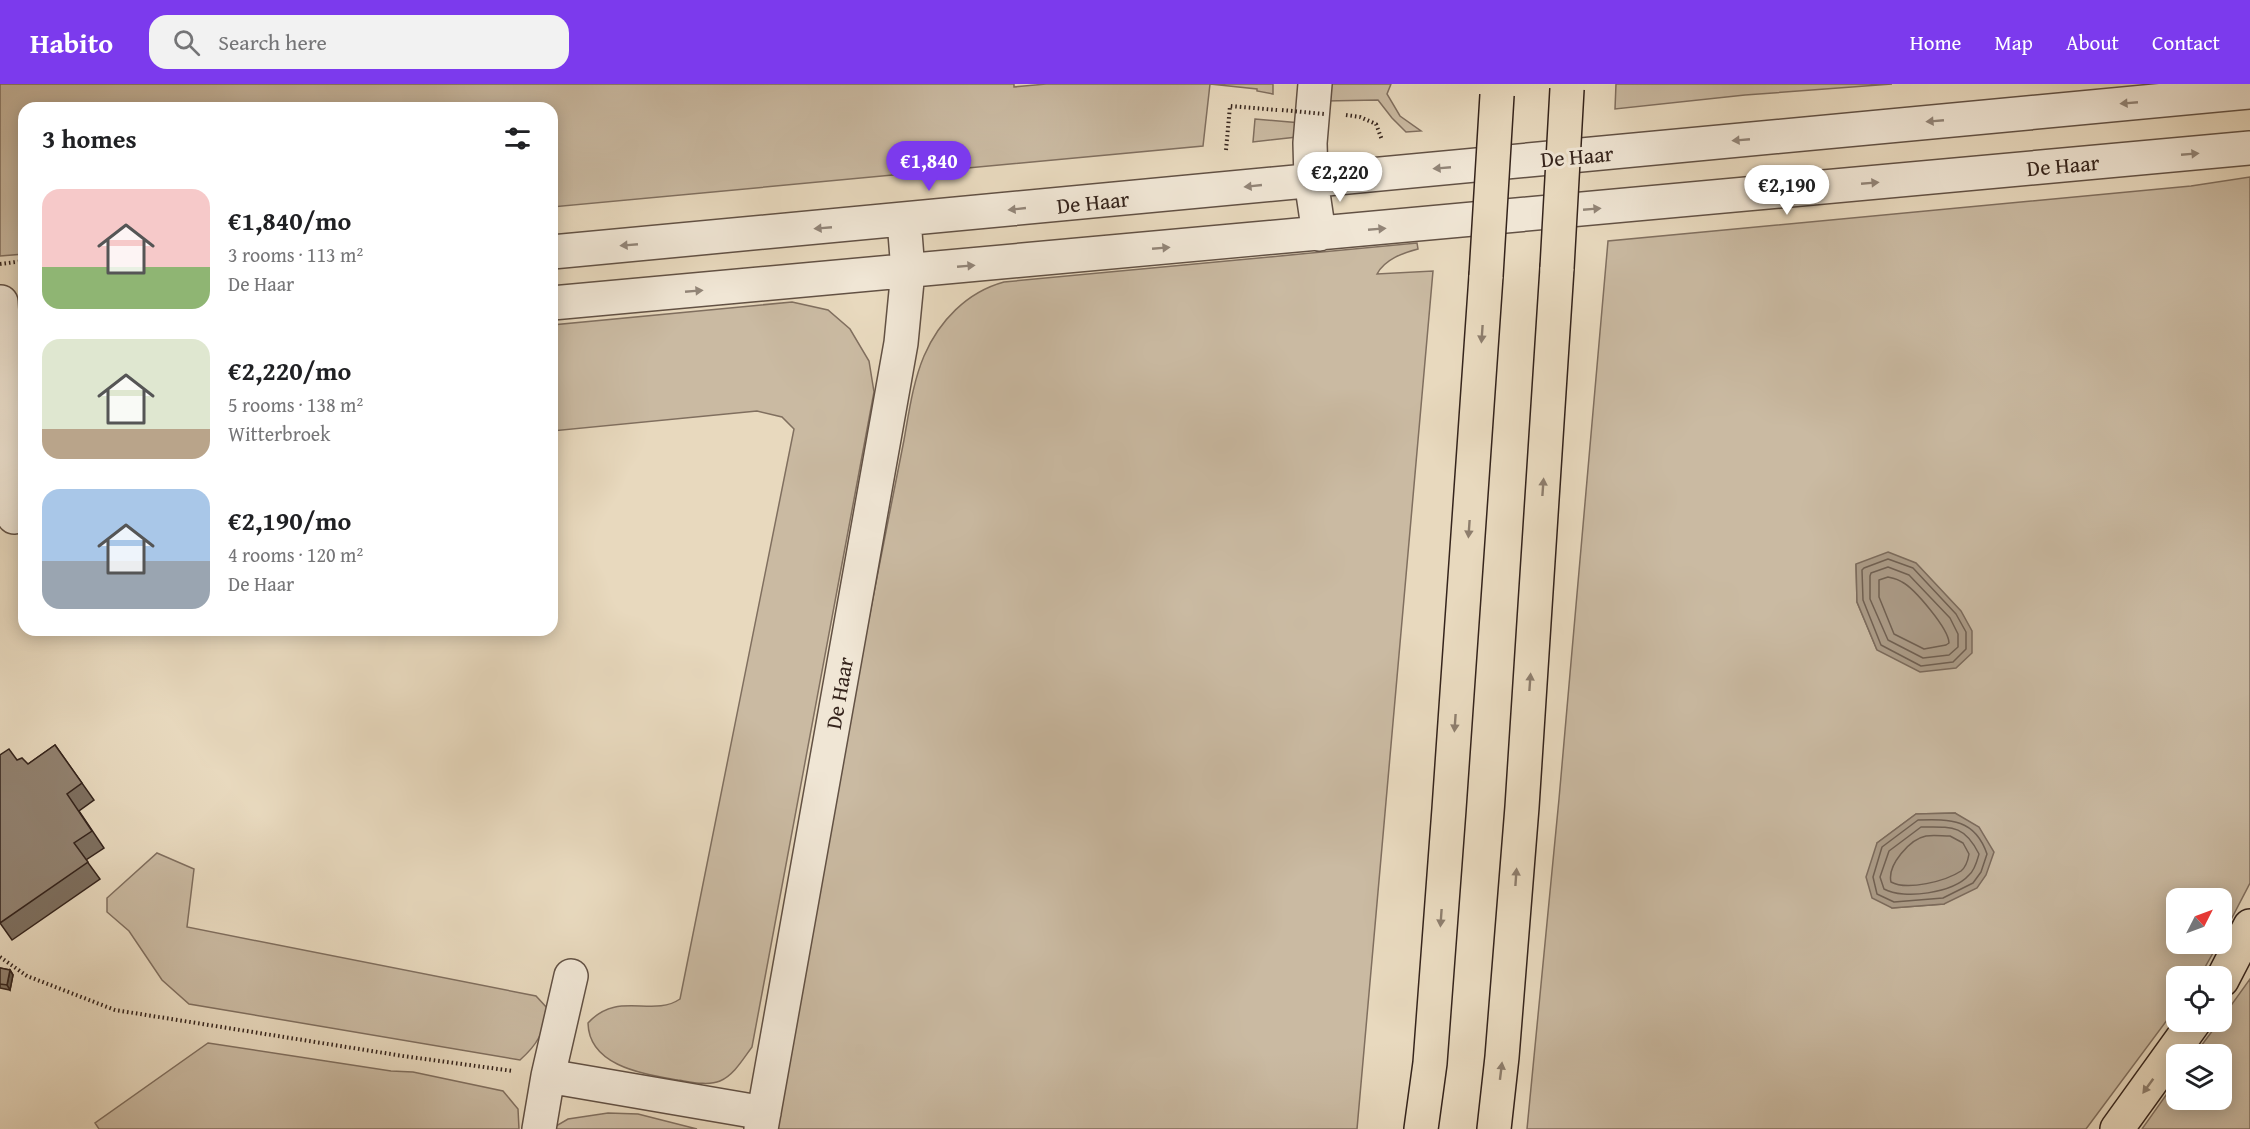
<!DOCTYPE html>
<meta charset="utf-8">
<style>
:root{--surface:#fff;--page:#f2f2f2;--text:#202124;--muted:#757577;--accent:#7c3aed}
body{margin:0;font-family:"Gentium Book Plus",serif;background:var(--page);color:var(--text);height:100vh;display:flex;flex-direction:column;font-size:22px;white-space:nowrap}
*{box-sizing:border-box;margin:0}
p{font-size:20px;color:var(--muted)}
.icon{flex:none;width:33px;height:33px;fill:none;stroke:currentColor;stroke-width:2;stroke-linecap:round;stroke-linejoin:round}
.map{position:relative;flex:1;overflow:hidden}
.drawer{position:absolute;left:18px;top:18px;width:540px;height:534px;display:flex;flex-direction:column;background:var(--surface);border-radius:18px;box-shadow:0 3px 15px #0003}
.drawer>*{flex:none}
.needle{width:39px;rotate:48deg}
.controls{position:absolute;left:2166px;top:804px;display:grid;gap:12px}
.controls a{display:grid;place-items:center;width:66px;height:66px;border-radius:12px;background:var(--surface);box-shadow:0 3px 15px #0003;font-size:30px}
.price{position:absolute;translate:-50% -51px;padding:0 14px;border-radius:21px;background:#fff;color:#222;font-size:20px;line-height:39px;filter:drop-shadow(0 2px 3px #0008)}
.price::after{content:'';position:absolute;left:50%;top:36px;width:18px;height:14px;margin-left:-9px;background:inherit;clip-path:polygon(0 0,100% 0,50% 100%)}
.price.on{background:var(--accent);color:#fff}
ul{padding:0;list-style:none}
li{display:flex;align-items:center;gap:18px;height:150px;padding:0 24px}
li span{display:grid;place-items:center;flex:none;width:168px;height:120px;border-radius:18px;color:#555}
li>.icon{margin-inline-start:auto}
span .icon{width:72px;height:72px;fill:#fffc;stroke-width:1}
li b{font-size:26px}
h2{display:flex;justify-content:space-between;align-items:center;height:72px;padding:0 24px;font-size:26px}
header{display:flex;align-items:center;gap:36px;box-sizing:border-box;height:84px;padding:0 30px;background:var(--accent);color:#fff}
header strong{font-size:28px}
nav{display:flex;gap:33px;margin-inline-start:auto;font-size:21px}
.search{width:420px;height:54px;background:var(--page);display:flex;align-items:center;gap:15px;box-sizing:border-box;padding:0 21px;border-radius:18px;color:var(--muted);font-size:22px}
.map>svg:first-child{display:block}
.green{fill:#cabaa2;stroke:#806f5f;stroke-width:1.5;fill-rule:evenodd}
.water{fill:#ab9b87;stroke:#7c6b5c;stroke-width:1.5}
.lines{fill:none;stroke-linecap:round;stroke-linejoin:round}
.shore{stroke:#706052;stroke-width:1.5}
.minor-casing{stroke:#625144;stroke-width:36}
.highway-casing{stroke:#35241c;stroke-width:36}
.path{stroke:#35241c;stroke-width:4;stroke-dasharray:1.5 3;stroke-linecap:butt}
.minor{stroke:#f0e6d5;stroke-width:33}
.highway{stroke:#e8d9be;stroke-width:33}
.highway-bridge-casing{stroke:#35241c;stroke-width:36;stroke-linecap:butt}
.path-bridge{stroke:#35241c;stroke-width:4;stroke-dasharray:1.5 3;stroke-linecap:butt}
.highway-bridge{stroke:#e8d9be;stroke-width:33}
.wall{fill:#7e7060;stroke:#35241c;stroke-width:1.5}
.shaded-wall{fill:#665b4e;stroke:#35241c;stroke-width:1.5}
.building{fill:#928270;stroke:#35241c;stroke-width:1.5}
.oneway{fill:#928578}
.oneway2{fill:#8e7e6d}
.labels{text-anchor:middle;dominant-baseline:central;stroke-width:6;stroke-linejoin:round;paint-order:stroke}
.street-label{font-size:22px;fill:#35241c;stroke:#f0e6d5}
</style>
<header>
<strong>Habito</strong>
<div class="search"><svg class="icon" aria-label="search" viewBox="0 0 24 24"><circle cx="10" cy="10" r="6"/><path d="M15 15l6 6"/></svg>Search here</div>
<nav><a>Home</a><a>Map</a><a>About</a><a>Contact</a></nav>
</header>
<div class="map">
<svg width="2250" height="1045" viewBox="0 0 2250 1045">
<rect width="100%" height="100%" fill="#e8d9be"/>
<filter id="stains"><feTurbulence type="fractalNoise" baseFrequency=".00333" numOctaves="4"/><feColorMatrix values="0 0 0 0 .2 0 0 0 0 .09 0 0 0 0 .02 0 0 0 .5 -.17"/></filter>
<radialGradient id="worn" r=".72"><stop offset=".6" stop-color="#630" stop-opacity="0"/><stop offset="1" stop-color="#630" stop-opacity=".3"/></radialGradient>
<path class="green" d="M0,0H1014V3L1046,0H1273V10L1257,7V5L1210,0L1203,62L552,123V24H24V170L0,172Z
M1326,0H1391L1387,10L1400,32L1421,47L1406,48L1392,34L1378,16L1325,17Z
M1616,0H1892L1745,11L1615,25Z
M1255,35L1301,39L1297,53L1253,58Z
M2250,93V799L2222,853V814H2176V860H2218L2200,892H2176V924L2086,1045H1527L1559,715L1608,157L2191,102ZM1856,480L1877,566L1857,518ZM1955,729L1944,820L1892,824L1877,759L1916,730Z
M1417,159L1418,165C1403,169 1385,175 1377,190L1433,187L1357,1045H776C809,861 841,677 877,493C886,447 895,401 904,356C909,328 913,298 924,272C939,237 967,208 1004,198Z
M792,218L828,226L850,245L869,277L874,308L752,963C743,975 734,991 720,997C708,1002 691,998 678,996C645,990 589,983 588,939C618,906 652,934 680,915L794,345L782,333L757,327L552,347V241Z
M157,769L194,785L187,843L536,912L548,925C542,950 539,959 520,976L189,920L162,896L129,847L107,828V814Z
M2250,895V1045H2142L2176,997V1016H2222V970H2195L2219,938H2222V934Z
M208,959L391,987L413,988L503,1007L518,1025L519,1045H99L95,1039Z
M608,1029L638,1030L697,1045H551L568,1035Z"/>
<path class="water" d="M1888,468L1916,479L1961,527L1972,547V569L1956,584L1920,588L1877,566L1857,518L1856,480Z
M1955,729L1979,743L1994,768L1986,791L1977,804L1944,820L1892,824L1872,814L1866,793L1877,759L1916,730Z"/>
<g class="lines">
<path class="shore" d="M1888,475L1913,484L1956,530L1966,548V565L1953,578L1921,582L1881,561L1863,516L1862,486L1864,484Z
M1888,483L1909,491L1950,534L1958,550V563L1949,571L1923,574L1888,556L1870,515V492L1871,489Z
M1888,493C1892,494 1898,495 1902,498C1914,504 1949,545 1949,559L1946,561L1924,565L1894,550L1879,513V496Z
M1918,736C1951,735 1975,735 1987,770L1981,788L1973,799L1943,814L1894,818L1877,810L1873,793L1882,763Z
M1921,743C1951,743 1964,740 1979,770C1977,777 1975,786 1969,791C1953,809 1904,816 1884,805L1880,793L1889,767Z
M1950,752L1963,759L1969,770C1968,776 1966,783 1961,787C1946,797 1907,807 1891,798C1887,781 1910,755 1926,752C1933,751 1942,752 1950,752Z"/>
<g class="minor-casing">
<path id="minor" d="M1315,0L1310,59L1311,96L1319,150
M552,168L2250,8
M1,218L14,433
M552,219L2250,64
M548,992L764,1029
M539,1045L548,992L571,892
M761,1045L901,259L908,187L904,136"/>
</g>
<g class="highway-casing">
<path id="highway" d="M2222,896L2250,842
M1421,1045L1430,979L1449,725L1486,192
M1494,1045L1502,973L1522,723L1557,184
M2117,1045L2194,938"/>
</g>
<path class="path" d="M1346,31L1360,33L1376,40L1382,56
M1226,66L1230,22L1277,26
M0,180L24,177
M0,873L27,892L115,926L403,972L513,987"/>
<use href="#minor" class="minor"/>
<use href="#highway" class="highway"/>
<g class="highway-bridge-casing">
<path id="highway-bridge" d="M1557,184L1567,5
M1486,192L1497,11"/>
</g>
<path class="path-bridge" d="M1282,26L1324,30"/>
<use href="#highway-bridge" class="highway-bridge"/>
</g>
<path class="wall" d="M55,661L94,716L79,727L104,764L86,776L100,795L12,856L0,839L17,676L28,680Z
M0,884L10,886L13,891L10,906L0,904Z"/>
<path class="shaded-wall" d="M10,886L13,891L10,906L7,901Z"/>
<path class="building" d="M55,661L82,699L67,710L92,747L74,759L88,778L0,839V671L9,665L17,676L22,674L28,680Z
M0,884L10,886L7,901L0,900Z"/>
<defs><path id="oneway-solid" d="M-6-.8H1V-3.2L6.5 0L1 3.2V.8H-6Z" transform="scale(1.5)"/></defs>
<g class="oneway">
<use href="#oneway-solid" transform="translate(2129 19) rotate(175)"/>
<use href="#oneway-solid" transform="translate(1935 37) rotate(175)"/>
<use href="#oneway-solid" transform="translate(1741 56) rotate(175)"/>
<use href="#oneway-solid" transform="translate(2190 70) rotate(-5)"/>
<use href="#oneway-solid" transform="translate(1442 84) rotate(175)"/>
<use href="#oneway-solid" transform="translate(1870 99) rotate(-5)"/>
<use href="#oneway-solid" transform="translate(1253 102) rotate(174)"/>
<use href="#oneway-solid" transform="translate(1017 125) rotate(174)"/>
<use href="#oneway-solid" transform="translate(1592 125) rotate(-5)"/>
<use href="#oneway-solid" transform="translate(823 144) rotate(175)"/>
<use href="#oneway-solid" transform="translate(1377 145) rotate(-5)"/>
<use href="#oneway-solid" transform="translate(629 161) rotate(175)"/>
<use href="#oneway-solid" transform="translate(1161 164) rotate(-5)"/>
<use href="#oneway-solid" transform="translate(966 182) rotate(-5)"/>
<use href="#oneway-solid" transform="translate(694 207) rotate(-5)"/>
</g>
<g class="oneway2">
<use href="#oneway-solid" transform="translate(1482 250) rotate(94)"/>
<use href="#oneway-solid" transform="translate(1543 403) rotate(-86)"/>
<use href="#oneway-solid" transform="translate(1469 445) rotate(94)"/>
<use href="#oneway-solid" transform="translate(1530 598) rotate(-86)"/>
<use href="#oneway-solid" transform="translate(1455 639) rotate(94)"/>
<use href="#oneway-solid" transform="translate(1516 793) rotate(-86)"/>
<use href="#oneway-solid" transform="translate(1441 834) rotate(94)"/>
<use href="#oneway-solid" transform="translate(1501 987) rotate(-83)"/>
<use href="#oneway-solid" transform="translate(2148 1002) rotate(126)"/>
</g>
<g class="labels">
<g class="street-label">
<text transform="translate(1577 72) rotate(-5)">De Haar</text>
<text transform="translate(2063 81) rotate(-5)">De Haar</text>
<text transform="translate(1093 118) rotate(-6)">De Haar</text>
<text transform="translate(839 609) rotate(-80)">De Haar</text>
</g>
</g>
<rect width="100%" height="100%" filter="url(#stains)"/>
<rect width="100%" height="100%" fill="url(#worn)"/>
</svg>
<div class="controls">
<a><svg class="needle" viewBox="-14 -14 28 28"><path d="M0-13l5 13h-10z" fill="#e53935"/><path d="M0 13l5-13h-10z" fill="#757577"/></svg></a>
<a><svg class="icon" aria-label="locate" viewBox="0 0 24 24"><circle cx="12" cy="12" r="6"/><path d="M12 2v4M12 18v4M2 12h4M18 12h4"/></svg></a>
<a><svg class="icon" aria-label="layers" viewBox="0 0 24 24"><path d="M12 4l9 5-9 5-9-5zM3 14l9 5 9-5"/></svg></a>
</div>
<b class="price on" style="left:929px;top:108px">€1,840</b>
<b class="price" style="left:1340px;top:119px">€2,220</b>
<b class="price" style="left:1787px;top:132px">€2,190</b>
<section class="drawer">
<h2>3 homes<svg class="icon" aria-label="filters" viewBox="0 0 24 24"><path d="M4 7h16M4 17h16"/><circle cx="9" cy="7" r="2"/><circle cx="15" cy="17" r="2"/></svg></h2>
<ul>
<li><span style="background:linear-gradient(#f6c9c9 65%,#8fb573 0)"><svg class="icon" aria-label="home" viewBox="0 0 24 24"><path d="M3 11l9-7 9 7M6 9v11h12V9"/></svg></span><div><b>€1,840/mo</b><p>3 rooms · 113 m²</p><p>De Haar</p></div></li>
<li><span style="background:linear-gradient(#dfe7d0 75%,#b9a48a 0)"><svg class="icon" aria-label="home" viewBox="0 0 24 24"><path d="M3 11l9-7 9 7M6 9v11h12V9"/></svg></span><div><b>€2,220/mo</b><p>5 rooms · 138 m²</p><p>Witterbroek</p></div></li>
<li><span style="background:linear-gradient(#a9c7e8 60%,#9aa5b1 0)"><svg class="icon" aria-label="home" viewBox="0 0 24 24"><path d="M3 11l9-7 9 7M6 9v11h12V9"/></svg></span><div><b>€2,190/mo</b><p>4 rooms · 120 m²</p><p>De Haar</p></div></li>
</ul>
</section>
</div>
